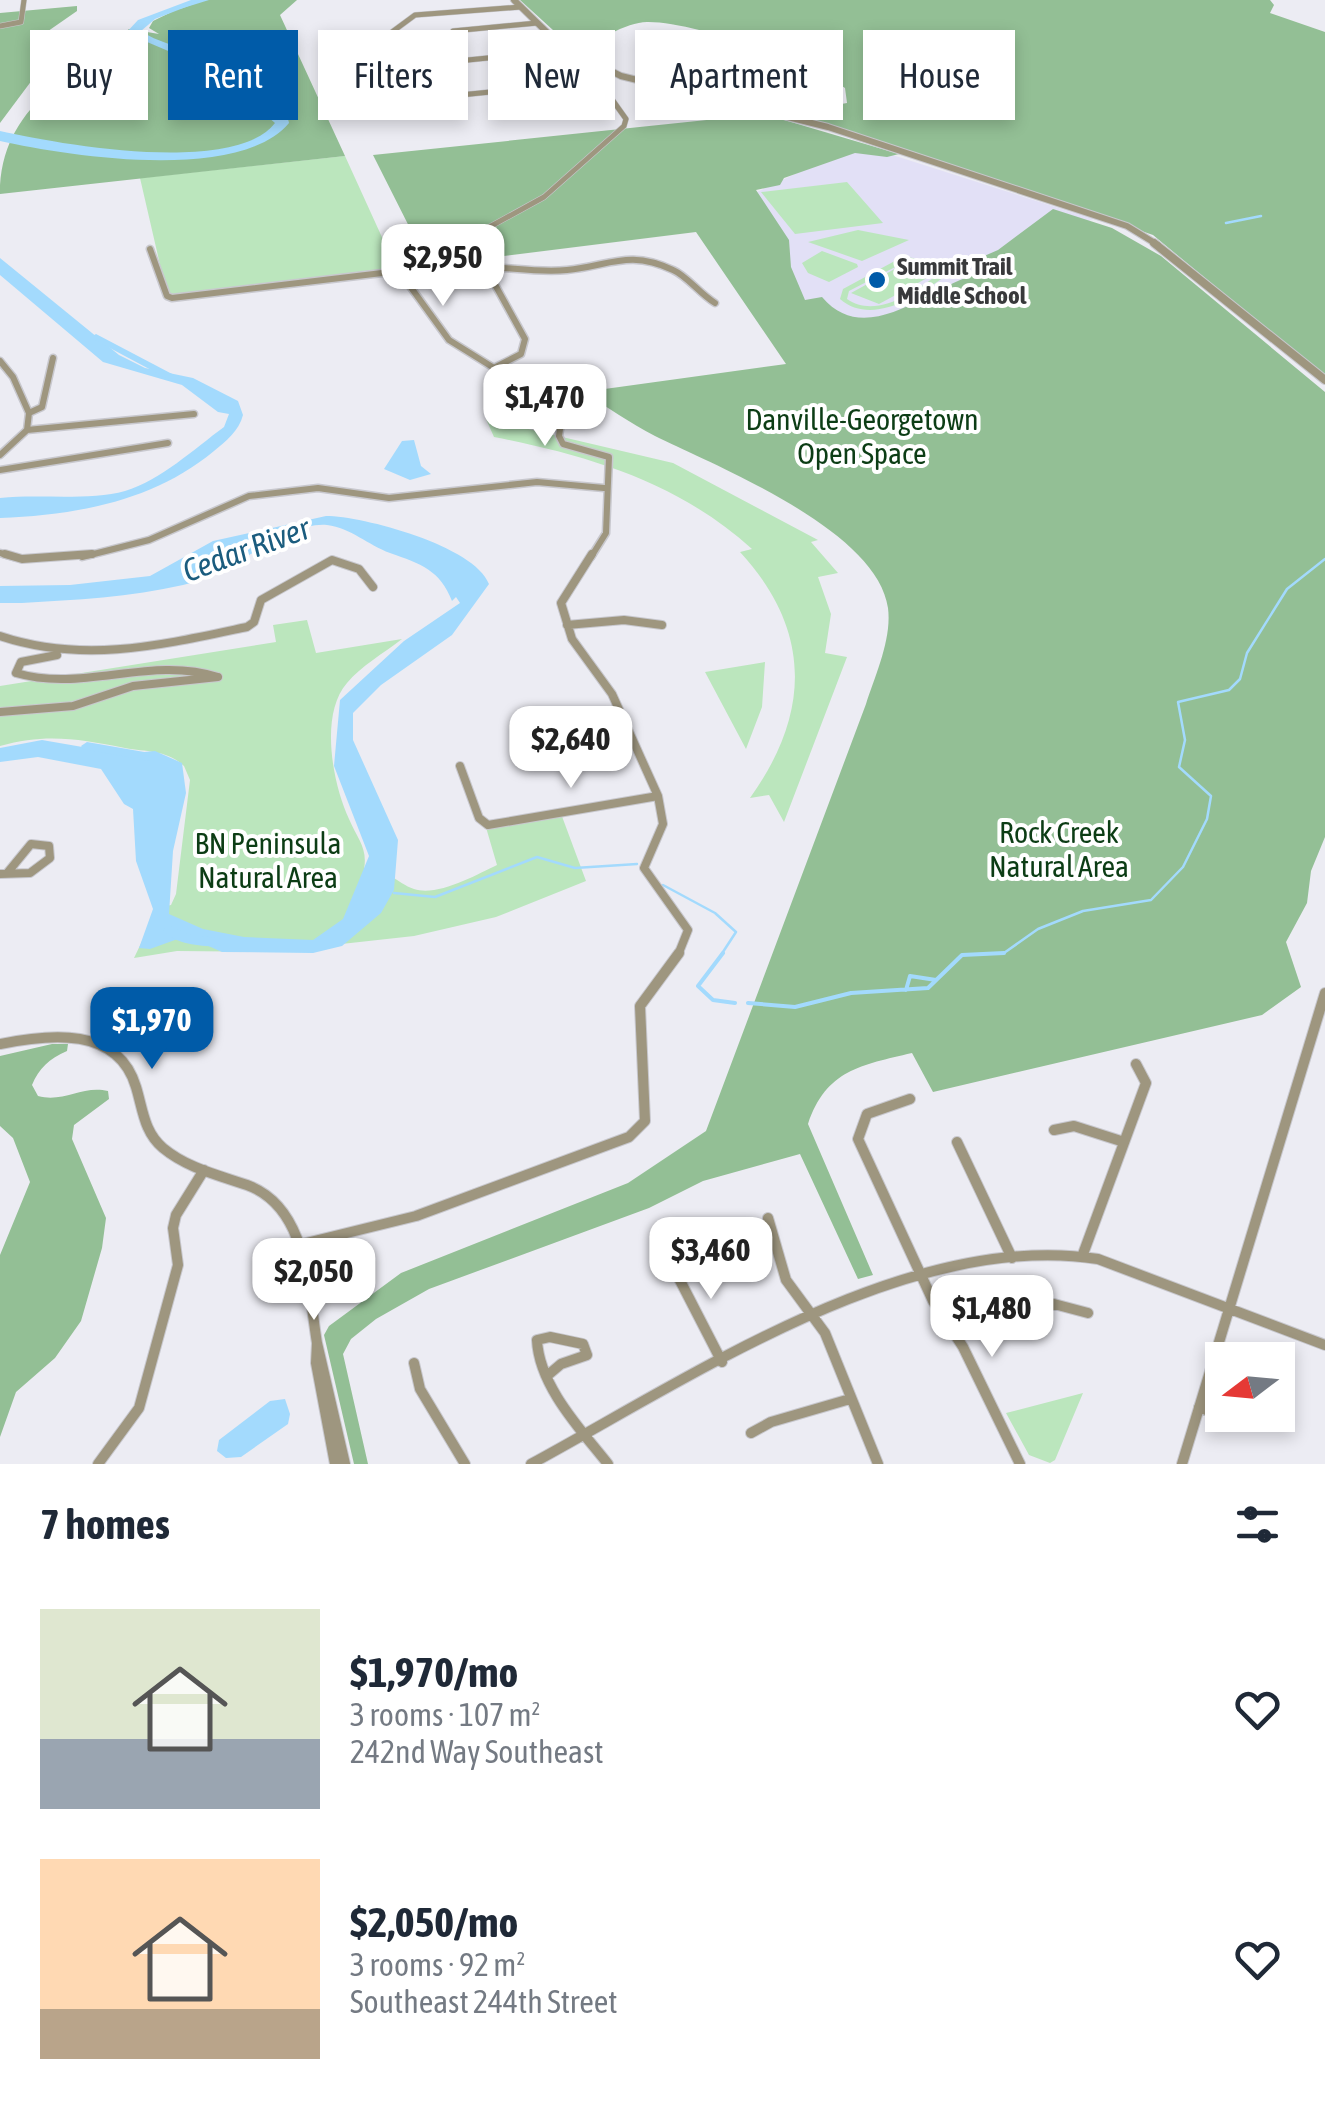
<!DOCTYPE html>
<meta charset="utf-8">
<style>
:root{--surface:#fff;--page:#f6f6f7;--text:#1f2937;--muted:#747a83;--accent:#005ba8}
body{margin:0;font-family:"Asap Condensed",sans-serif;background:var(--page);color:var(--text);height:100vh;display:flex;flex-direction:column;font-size:38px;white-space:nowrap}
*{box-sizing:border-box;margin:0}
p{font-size:32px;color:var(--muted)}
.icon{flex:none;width:55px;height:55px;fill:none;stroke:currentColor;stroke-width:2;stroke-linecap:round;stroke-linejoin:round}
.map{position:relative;height:1464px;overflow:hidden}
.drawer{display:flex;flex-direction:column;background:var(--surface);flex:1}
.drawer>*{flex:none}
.banner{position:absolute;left:30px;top:30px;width:1265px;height:90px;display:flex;gap:20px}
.needle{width:65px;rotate:254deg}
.fabs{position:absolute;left:1205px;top:1342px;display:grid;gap:20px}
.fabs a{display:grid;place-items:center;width:90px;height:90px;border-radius:0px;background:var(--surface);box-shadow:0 5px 15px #0003;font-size:50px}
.price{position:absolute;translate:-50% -85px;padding:0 22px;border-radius:20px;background:#fff;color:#222;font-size:32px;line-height:65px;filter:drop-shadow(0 2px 5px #0008)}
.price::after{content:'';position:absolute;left:50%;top:60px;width:30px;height:22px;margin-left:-15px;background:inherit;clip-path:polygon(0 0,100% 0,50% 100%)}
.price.current{background:var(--accent);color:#fff}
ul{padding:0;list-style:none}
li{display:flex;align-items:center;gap:30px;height:250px;padding:0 40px}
li span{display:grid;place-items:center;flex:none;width:280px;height:200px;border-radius:0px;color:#555}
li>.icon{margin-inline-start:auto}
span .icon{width:120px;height:120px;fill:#fffc;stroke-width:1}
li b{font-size:42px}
h2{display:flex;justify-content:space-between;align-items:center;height:120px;padding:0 40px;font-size:42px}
.tag{padding:0 35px;border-radius:0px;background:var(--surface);box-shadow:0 5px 15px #0003;font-size:35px;line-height:90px}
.tag.current{background:var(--accent);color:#fff}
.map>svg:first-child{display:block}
.education{fill:#e2e0f6}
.green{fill:#bbe6bd;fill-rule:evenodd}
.forest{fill:#93bf95}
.water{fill:#a3dafd}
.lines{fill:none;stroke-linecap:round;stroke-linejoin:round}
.stream-far1{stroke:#a3dafd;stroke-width:2.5}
.stream{stroke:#a3dafd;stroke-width:4}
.river{fill:#a3dafd;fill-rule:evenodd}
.minor-far3-casing{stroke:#c8c8ce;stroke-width:6}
.minor-far2-casing{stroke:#c8c8ce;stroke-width:9}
.minor-far1-casing{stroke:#c8c8ce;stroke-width:10}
.minor-casing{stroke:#c8c8ce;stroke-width:12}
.tertiary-far1-casing{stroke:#c8c8ce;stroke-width:8}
.tertiary-casing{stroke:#c8c8ce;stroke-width:10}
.minor-far3{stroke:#9e967f;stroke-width:5}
.minor-far2{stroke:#9e967f;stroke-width:6}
.minor-far1{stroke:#9e967f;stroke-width:8}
.minor{stroke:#9e967f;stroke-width:10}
.tertiary-far1{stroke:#9e967f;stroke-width:6}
.tertiary{stroke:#9e967f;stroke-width:8}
.poi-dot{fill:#005ba8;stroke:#fff;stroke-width:4}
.labels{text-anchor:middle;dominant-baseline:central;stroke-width:8;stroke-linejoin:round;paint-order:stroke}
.far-poi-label{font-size:25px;font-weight:bold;fill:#38393b;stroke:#fff;text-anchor:start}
.park-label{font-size:30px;fill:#0c3d15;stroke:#fff}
.water-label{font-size:32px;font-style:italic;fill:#1b5c7e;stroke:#fff}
</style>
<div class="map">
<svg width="1325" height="1464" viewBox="0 0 1325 1464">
<rect width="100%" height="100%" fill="#ececf3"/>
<path class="education" d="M858,144L1093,219L836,341L732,204Z"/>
<path class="green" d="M345,156L396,268L167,295L140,178Z
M847,182L883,223L795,234L761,192Z
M858,230L909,240L862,261L808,242Z
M822,251L857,264L858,267L829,282L808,273L802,263Z
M904,256L938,264L944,277C917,297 871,326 840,299L843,289ZM903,263L928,264L937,275C914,293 875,319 847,299L849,291Z
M900,266L929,277L879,304L851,293Z
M486,419L673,463L818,540L811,542L838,573L818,577L831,614L825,653L847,657L784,822L769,795L750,798C811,713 812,630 740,552L752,549C678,482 589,456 494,437Z
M307,620L316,653L402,639C384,653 361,666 347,683C319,715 333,785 349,819C357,838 368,848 364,869C385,866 395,882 414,889C437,897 476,875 497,865L485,824L560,811L586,881L496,917L414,936L269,952L177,951L134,958L158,908L171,905L176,894L190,780L184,766C167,750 147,752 125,748C79,739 46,733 0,746V686L276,642L273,625Z
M765,662L762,707L746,749L705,672Z
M1083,1393L1055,1460L1050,1463L1029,1455L1006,1413Z"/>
<path class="forest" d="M196,0H297L280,15L345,156L0,194C0,104 76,74 129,29L159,34L149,28L153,21Z
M520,0H1270L1274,5L1270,13L1325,32V377L1153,235L945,163L769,111C781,103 826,108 847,103L845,88C807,62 693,21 647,22C626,22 596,42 576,51Z
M77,6V11L41,36L50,52L47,60L0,123V13Z
M764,114L899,154L887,157L855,153L784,178L780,185L756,190L789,240L791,267L805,300L822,297C868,351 931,284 981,273L975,260L998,250L1053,209L1112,228L1161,256L1325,392V837L1311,871L1307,903L1286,942L1301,987L1262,1015L933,1092L912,1053C861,1065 826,1070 808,1124L873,1275L858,1279L800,1154L703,1181L649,1208L429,1289L376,1319L351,1339L343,1354L368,1464H354L324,1335L329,1326L401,1273L628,1183L706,1131L866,704C875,676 892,639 888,608C877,530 718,467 655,436C630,423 607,407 583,392L786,364L696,232L479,259L471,267L425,258L373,155Z
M52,1044H68L67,1051C49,1059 39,1068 32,1085L38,1096C64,1103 82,1085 108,1091L109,1099L74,1125L72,1139L106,1218L102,1248L81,1321L55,1358L16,1392L0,1437V1255L30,1182L13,1138L0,1126V1056Z"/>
<path class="water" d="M191,0H204L155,19L141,31C163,46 190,48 215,56C232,61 288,108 289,123C239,183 67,156 0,141V131C58,144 234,176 275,123L229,84L219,65L180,56L126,33L138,20Z
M0,258L119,355L145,368L193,378L238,401L243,415C239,431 226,441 214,451C154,501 77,515 0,518V498C39,494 90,501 125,491C161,480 194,449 224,427L229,414L218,412L182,385L103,362L0,275Z
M414,440L421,466L431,474L410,480L384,469L402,441Z
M326,516C363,516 475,546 489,584L452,635L381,685L353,713V740L398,840L394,890L381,913L342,946L313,953L222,952L186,936L150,949L139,948L153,909L136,861L133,809L124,804L101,769L38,757L0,762V748L42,740L123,754L155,751L182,763L186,793L173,851L169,914L203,929L244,937L313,940L343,919L369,856L334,766L340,700L404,641L460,603L456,597L452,601C440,570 421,564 390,553C368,545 351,528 327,525C288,521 232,574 183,585C131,597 75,600 22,603H0V586L70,585L150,576L213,541Z
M285,1399L290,1414L288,1424L241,1457L226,1458L217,1451L219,1440L270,1401Z"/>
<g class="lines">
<path class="stream-far1" d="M1226,223L1261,216
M663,885L715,913L736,932L721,955
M394,893L435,897L537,857L575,868L637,864
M962,955L1004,953L1038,929L1083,911L1151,900L1183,867L1207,819L1211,796L1179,767L1185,740L1178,702L1229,690L1240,679L1247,653L1287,589L1325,559"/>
<path class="stream" d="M723,953L698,986L713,1000L735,1003
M906,990L910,976L936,980
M748,1003L795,1007L851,993L928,988L962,955L1004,953"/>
<path class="river" d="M198,0H209L180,9L177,7Z
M169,45L203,50L228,63L221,65L198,54L169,49Z
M96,334L174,375L176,377L171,380L168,379L93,339L91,337Z
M87,742L150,753L156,757L150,761L83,749L81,746Z
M170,926L188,934L222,939L224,942L222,945L217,947C197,945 178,945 163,931L165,928Z"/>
<g class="minor-far3-casing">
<path id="minor-far3" d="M0,26L21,22L24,0
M453,31L537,23
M392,32L415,15L521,7
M448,62L567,50
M381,103L598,81
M472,245L473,236L544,197L624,126L626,119L584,60"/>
</g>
<g class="minor-far2-casing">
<path id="minor-far2" d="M472,243L525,339L521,354L494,368L495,377L555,407L562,416L559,436L563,444L609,457L606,533L591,557
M150,249L167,296L172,298L399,271L449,340L494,368
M489,267C514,268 542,273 567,270C609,266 629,249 673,270C687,276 700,294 715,303
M0,361L13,377L29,413
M27,430L194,414
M0,455L27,430L29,413L42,407L53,358
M0,470L168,443
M0,553L14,557
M82,557L149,540L249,496L318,488L389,498L537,482L604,488"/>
</g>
<g class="minor-far1-casing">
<path id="minor-far1" d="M5,554L22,559L92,554
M592,554L561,603L572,639L612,694L658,796L663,824L644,868L688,930L678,955
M567,625L624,620L662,625
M0,636C84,664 162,645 247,627L254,622L261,600L332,560L359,569L373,587
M57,655L21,662L16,673C84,693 150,655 218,677
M0,712L73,706L133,686L218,677
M460,766L479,818L488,825L658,796
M0,874L30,873L50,858L49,846L31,844L8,872"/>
</g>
<g class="minor-casing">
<path id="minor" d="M0,1044C49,1034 118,1026 136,1087C143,1110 144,1132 163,1148C187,1168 218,1175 247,1185C308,1207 308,1289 317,1343
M910,1099L867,1114L858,1139L933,1301L963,1347L1020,1464
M1054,1130L1074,1126L1124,1142
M957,1142L1012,1258
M768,1218L786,1280L825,1333L878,1464
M298,1245L416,1216L629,1137L645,1121L640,1006L679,953
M1083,1254L1146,1083L1136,1064
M671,1263L722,1362
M954,1331L1054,1304L1088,1313
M414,1363L420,1389L465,1464
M548,1375L561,1364L587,1355L583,1344L550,1337L537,1340C539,1386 581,1430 608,1464
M1199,1407L1247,1426
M751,1433L771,1422L850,1399
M98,1464L139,1408L178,1265L173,1228L176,1215L204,1170
M335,1464L316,1363L317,1343L345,1464
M531,1464C690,1378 910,1229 1098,1259L1325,1345
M1182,1464L1325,993"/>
</g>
<g class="tertiary-far1-casing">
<path id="tertiary-far1" d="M514,0L561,46L621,76L828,127L1127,226L1158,245"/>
</g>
<g class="tertiary-casing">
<path id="tertiary" d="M1154,243L1325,380"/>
</g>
<use href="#minor-far3" class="minor-far3"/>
<use href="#minor-far2" class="minor-far2"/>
<use href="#minor-far1" class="minor-far1"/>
<use href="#minor" class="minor"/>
<use href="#tertiary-far1" class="tertiary-far1"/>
<use href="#tertiary" class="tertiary"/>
</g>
<circle class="poi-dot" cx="877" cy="280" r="10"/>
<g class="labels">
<g class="far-poi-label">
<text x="897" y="266">Summit Trail<tspan x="897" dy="29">Middle School</tspan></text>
</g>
<g class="park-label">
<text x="862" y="419">Danville-Georgetown<tspan x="862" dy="34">Open Space</tspan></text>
<text x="1059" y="832">Rock Creek<tspan x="1059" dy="34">Natural Area</tspan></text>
<text x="268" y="843">BN Peninsula<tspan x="268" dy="34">Natural Area</tspan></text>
</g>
<g class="water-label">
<text transform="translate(246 549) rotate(-20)">Cedar River</text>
</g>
</g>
</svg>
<div class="fabs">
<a><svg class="needle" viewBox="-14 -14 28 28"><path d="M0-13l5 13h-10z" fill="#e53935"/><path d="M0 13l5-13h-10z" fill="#747a83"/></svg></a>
</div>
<b class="price" style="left:443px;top:309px">$2,950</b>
<b class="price" style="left:545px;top:449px">$1,470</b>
<b class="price" style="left:571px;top:791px">$2,640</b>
<b class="price current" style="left:152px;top:1072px">$1,970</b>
<b class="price" style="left:711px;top:1302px">$3,460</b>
<b class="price" style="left:314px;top:1323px">$2,050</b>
<b class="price" style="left:992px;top:1360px">$1,480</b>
<div class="banner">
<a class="tag">Buy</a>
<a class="tag current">Rent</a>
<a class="tag">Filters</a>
<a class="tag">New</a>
<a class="tag">Apartment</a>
<a class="tag">House</a>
</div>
</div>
<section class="drawer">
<h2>7 homes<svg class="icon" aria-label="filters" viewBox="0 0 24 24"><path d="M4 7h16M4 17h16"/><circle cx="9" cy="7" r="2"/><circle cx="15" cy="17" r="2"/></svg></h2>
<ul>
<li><span style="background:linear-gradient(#dfe7d0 65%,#9aa5b1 0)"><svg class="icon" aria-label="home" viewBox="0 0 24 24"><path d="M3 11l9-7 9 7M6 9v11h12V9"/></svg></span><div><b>$1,970/mo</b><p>3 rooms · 107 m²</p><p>242nd Way Southeast</p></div><svg class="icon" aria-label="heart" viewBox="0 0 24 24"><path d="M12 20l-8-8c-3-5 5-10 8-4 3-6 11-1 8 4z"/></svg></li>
<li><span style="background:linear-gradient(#ffd9b3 75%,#b9a48a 0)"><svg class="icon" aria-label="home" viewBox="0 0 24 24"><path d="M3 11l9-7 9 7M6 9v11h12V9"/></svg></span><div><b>$2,050/mo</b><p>3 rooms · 92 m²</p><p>Southeast 244th Street</p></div><svg class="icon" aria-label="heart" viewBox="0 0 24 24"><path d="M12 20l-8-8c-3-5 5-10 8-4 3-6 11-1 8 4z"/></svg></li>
</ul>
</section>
